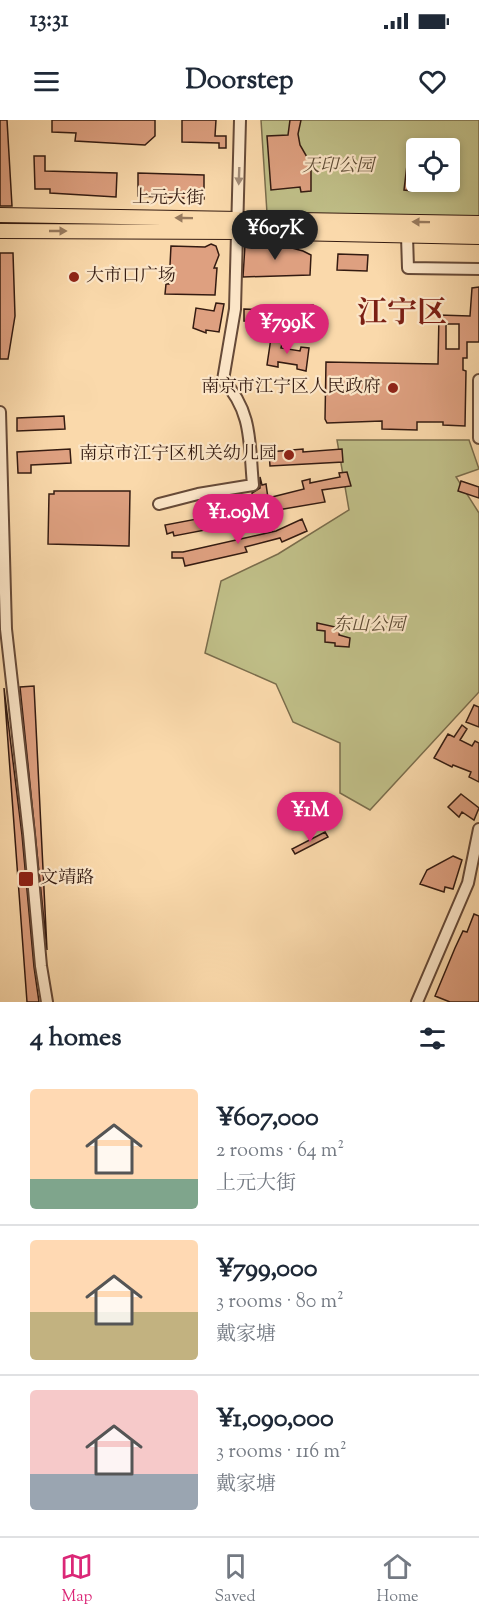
<!DOCTYPE html>
<meta charset="utf-8">
<style>
:root{--surface:#fff;--page:#f2f2f3;--text:#1f2937;--muted:#747a83;--line:#e0e1e3;--accent:#db2777}
body{margin:0;font-family:"Sorts Mill Goudy","Noto Serif SC",serif;background:var(--page);color:var(--text);height:100vh;display:flex;flex-direction:column;font-size:22px;white-space:nowrap}
*{box-sizing:border-box;margin:0}
p{font-size:20px;color:var(--muted)}
.icon{flex:none;width:33px;height:33px;fill:none;stroke:currentColor;stroke-width:2;stroke-linecap:round;stroke-linejoin:round}
.map{position:relative;height:882px;overflow:hidden}
.panel{display:flex;flex-direction:column;background:var(--surface);flex:1}
.panel>*{flex:none}
.tools{position:absolute;left:406px;top:18px;display:grid;gap:12px}
.tools a{display:grid;place-items:center;width:54px;height:54px;border-radius:6px;background:var(--surface);box-shadow:0 3px 9px #0003;font-size:30px}
.price{position:absolute;translate:-50% -51px;padding:0 14px;border-radius:21px;background:var(--accent);color:#fff;font-size:20px;line-height:39px;filter:drop-shadow(0 2px 3px #0008)}
.price::after{content:'';position:absolute;left:50%;top:36px;width:18px;height:14px;margin-left:-9px;background:inherit;clip-path:polygon(0 0,100% 0,50% 100%)}
.price.on{background:#222;color:#fff}
ul{padding:0;list-style:none}
li{display:flex;align-items:center;gap:18px;height:150px;padding:0 30px}
li+li{border-top:2px solid var(--line)}
li span{display:grid;place-items:center;flex:none;width:168px;height:120px;border-radius:6px;color:#555}
li>.icon{margin-inline-start:auto}
span .icon{width:72px;height:72px;fill:#fffc;stroke-width:1}
li b{font-size:26px}
h2{display:flex;justify-content:space-between;align-items:center;height:72px;padding:0 30px;font-size:26px}
.status{display:flex;justify-content:space-between;align-items:center;height:42px;padding:0 30px;background:var(--surface);direction:ltr}
.status svg{height:16px;fill:currentColor}
header{display:flex;justify-content:space-between;align-items:center;height:78px;padding:0 30px;background:var(--surface);font-size:27px;font-weight:700}
.dock{display:flex;justify-content:space-around;align-items:center;height:84px;border-top:2px solid var(--line);background:var(--surface);font-size:16px;color:var(--muted)}
.dock a{display:grid;justify-items:center;gap:3px}
.dock .on{color:var(--accent)}
.map>svg:first-child{display:block}
.green{fill:#c0bf88;stroke:#7a6d4c;stroke-width:1.5;fill-rule:evenodd}
.building{fill:#dea080;stroke:#341b11;stroke-width:1.5;fill-rule:evenodd}
.lines{fill:none;stroke-linecap:round;stroke-linejoin:round}
.minor-casing{stroke:#664a38;stroke-width:14}
.major-casing{stroke:#341b11;stroke-width:16}
.minor{stroke:#fce6c8;stroke-width:10}
.major{stroke:#fad9ab;stroke-width:14}
.oneway{fill:#a28b76}
.oneway2{fill:#977a5e}
.poi-dot{fill:#8f2418;stroke:#fce6c8;stroke-width:2}
.labels{text-anchor:middle;dominant-baseline:central;stroke-width:4.5;stroke-linejoin:round;paint-order:stroke}
.park-label{font-size:18px;font-style:italic;fill:#5e4c35;stroke:#fce6c8}
.street-label{font-size:18px;fill:#341b11;stroke:#fce6c8}
.poi-label{font-size:18px;fill:#341b11;stroke:#fce6c8;text-anchor:start}
.town-label{font-size:30px;font-weight:bold;fill:#7a1f14;stroke:#fce6c8}
</style>
<div class="status"><b>13:31</b><svg viewBox="0 0 49 12"><path d="M0 12V9h3v3zM5 12V6h3v6zM10 12V3h3v9zM15 12V0h3v12zM26 1h20v11H26zM47 4h2v5h-2z"/></svg></div>
<header><svg class="icon" aria-label="menu" viewBox="0 0 24 24"><path d="M4 6h16M4 12h16M4 18h16"/></svg>Doorstep<svg class="icon" aria-label="heart" viewBox="0 0 24 24"><path d="M12 20l-8-8c-3-5 5-10 8-4 3-6 11-1 8 4z"/></svg></header>
<div class="map">
<svg width="479" height="882" viewBox="0 0 479 882">
<rect width="100%" height="100%" fill="#fad9ab"/>
<filter id="stains"><feTurbulence type="fractalNoise" baseFrequency=".00333" numOctaves="4"/><feColorMatrix values="0 0 0 0 .2 0 0 0 0 .09 0 0 0 0 .02 0 0 0 .5 -.17"/></filter>
<radialGradient id="worn" r=".72"><stop offset=".6" stop-color="#630" stop-opacity="0"/><stop offset="1" stop-color="#630" stop-opacity=".3"/></radialGradient>
<path class="green" d="M261,0H479V98L267,93ZM417,28H450V62H417Z
M337,320H469L479,349L456,357L479,393V572L370,690L340,673V623L293,602L276,564L205,533L221,461L278,434L349,390Z"/>
<path class="building" d="M0,0H7L12,86H0Z
M52,0H155V16L145,25L75,21L76,13L52,12Z
M182,0H216L215,16H226V28H219V23L182,22Z
M290,0H301L298,14L300,25L311,44V71L301,72L300,67L271,70L267,16L288,15Z
M34,36H45V51L117,53L116,77L50,73V69H35Z
M407,45L417,46L413,71L404,70Z
M138,53L204,55V79L138,76Z
M211,124L216,126L219,135L214,148H217L215,175L165,174L166,164H169L171,126L205,127Z
M245,125H281L303,131L311,135L310,155L243,157Z
M0,133H13L15,196L8,239H0Z
M338,134L368,135L367,151L337,150Z
M479,167V222H467V238H463V250L466,251L465,306L443,305V302H417V310L382,309V301L327,303L325,299L326,242L438,244L439,195L470,196L472,168ZM446,204H459V229H446Z
M216,183L224,184L219,212L206,210V213L193,208L196,188L214,191Z
M291,185H313V195H291Z
M244,189L285,191V203L244,201Z
M271,218L283,219L281,228L300,231L301,227L309,228L306,251L297,249V245L278,242V247L267,245Z
M64,296L65,309L17,311V298Z
M70,329L71,343L31,345V353H18L17,332Z
M303,329V332L342,329L343,342L270,346L269,332Z
M347,352L351,366L322,370L325,382L248,395L246,382L253,381L252,373L260,368V357L262,365L266,364L268,378L304,369L302,361L310,359V363L340,357L339,353Z
M461,361L479,367V378L458,371Z
M54,371H130L129,426L48,424L49,374H54Z
M223,394L226,406L174,416L173,412L167,414L165,405Z
M302,399L307,411L282,422L280,418L245,427L247,432L185,446L183,438H172V432H183L276,411Z
M317,503L340,508L339,515L350,518L349,527L335,526V523L325,522V511L317,510Z
M34,566L47,830L20,567Z
M4,568L22,715L34,847L39,882H27Z
M474,585L479,587V607L466,602Z
M462,605L467,609L460,620L472,626L475,621L479,623V662L469,657L471,652L453,645L452,647L434,638L448,614L454,617Z
M461,674L479,688L474,700L462,692L459,697L448,687Z
M325,712L328,717L295,734L292,729Z
M453,736L462,740L453,769L445,767L444,772L420,764L427,750Z
M474,794L479,796V882H450L435,876L455,828L463,811L467,812Z"/>
<g class="lines">
<g class="minor-casing">
<path id="minor" d="M407,116L408,148L479,149
M479,260V318
M0,292L6,509L29,714L41,846L47,882
M159,384L198,374L253,365C249,324 253,292 223,260L235,189L240,0
M417,882L468,763L479,709"/>
</g>
<g class="major-casing">
<path id="major" d="M0,95L479,103
M0,111L237,112L479,117"/>
</g>
<use href="#minor" class="minor"/>
<use href="#major" class="major"/>
</g>
<defs><path id="oneway-solid" d="M-6-.8H1V-3.2L6.5 0L1 3.2V.8H-6Z" transform="scale(1.5)"/></defs>
<use class="oneway" href="#oneway-solid" transform="translate(239 56) rotate(92)"/>
<g class="oneway2">
<use href="#oneway-solid" transform="translate(184 98) rotate(-179)"/>
<use href="#oneway-solid" transform="translate(421 102) rotate(-179)"/>
<use href="#oneway-solid" transform="translate(58 111)"/>
</g>
<g class="poi-dot">
<circle cx="74" cy="157" r="6"/>
<circle cx="393" cy="268" r="6"/>
<circle cx="289" cy="335" r="6"/>
<rect x="18" y="751" width="16" height="16" rx="3"/>
</g>
<g class="labels">
<g class="park-label">
<text x="338" y="47">天印公园</text>
<text x="369" y="506">东山公园</text>
</g>
<g class="street-label">
<text transform="translate(168 79) rotate(1)">上元大街</text>
</g>
<g class="poi-label">
<text x="86" y="157">大市口广场</text>
<text x="381" y="268" text-anchor="end">南京市江宁区人民政府</text>
<text x="277" y="335" text-anchor="end">南京市江宁区机关幼儿园</text>
<text x="40" y="759">文靖路</text>
</g>
<g class="town-label">
<text x="402" y="194">江宁区</text>
</g>
</g>
<rect width="100%" height="100%" filter="url(#stains)"/>
<rect width="100%" height="100%" fill="url(#worn)"/>
</svg>
<div class="tools">
<a><svg class="icon" aria-label="locate" viewBox="0 0 24 24"><circle cx="12" cy="12" r="6"/><path d="M12 2v4M12 18v4M2 12h4M18 12h4"/></svg></a>
</div>
<b class="price on" style="left:275px;top:141px">¥607K</b>
<b class="price" style="left:287px;top:235px">¥799K</b>
<b class="price" style="left:238px;top:425px">¥1.09M</b>
<b class="price" style="left:310px;top:723px">¥1M</b>
</div>
<section class="panel">
<h2>4 homes<svg class="icon" aria-label="filters" viewBox="0 0 24 24"><path d="M4 7h16M4 17h16"/><circle cx="9" cy="7" r="2"/><circle cx="15" cy="17" r="2"/></svg></h2>
<ul>
<li><span style="background:linear-gradient(#ffd9b3 75%,#7fa58c 0)"><svg class="icon" aria-label="home" viewBox="0 0 24 24"><path d="M3 11l9-7 9 7M6 9v11h12V9"/></svg></span><div><b>¥607,000</b><p>2 rooms · 64 m²</p><p>上元大街</p></div></li>
<li><span style="background:linear-gradient(#ffd9b3 60%,#c2b280 0)"><svg class="icon" aria-label="home" viewBox="0 0 24 24"><path d="M3 11l9-7 9 7M6 9v11h12V9"/></svg></span><div><b>¥799,000</b><p>3 rooms · 80 m²</p><p>戴家塘</p></div></li>
<li><span style="background:linear-gradient(#f6c9c9 70%,#9aa5b1 0)"><svg class="icon" aria-label="home" viewBox="0 0 24 24"><path d="M3 11l9-7 9 7M6 9v11h12V9"/></svg></span><div><b>¥1,090,000</b><p>3 rooms · 116 m²</p><p>戴家塘</p></div></li>
</ul>
</section>
<nav class="dock">
<a class="on"><svg class="icon" aria-label="map" viewBox="0 0 24 24"><path d="M3 6l6-2 6 2 6-2v14l-6 2-6-2-6 2zM9 4v14M15 6v14"/></svg>Map</a>
<a><svg class="icon" aria-label="saved" viewBox="0 0 24 24"><path d="M7 4h10v16l-5-4-5 4z"/></svg>Saved</a>
<a><svg class="icon" aria-label="home" viewBox="0 0 24 24"><path d="M3 11l9-7 9 7M6 9v11h12V9"/></svg>Home</a>
</nav>
